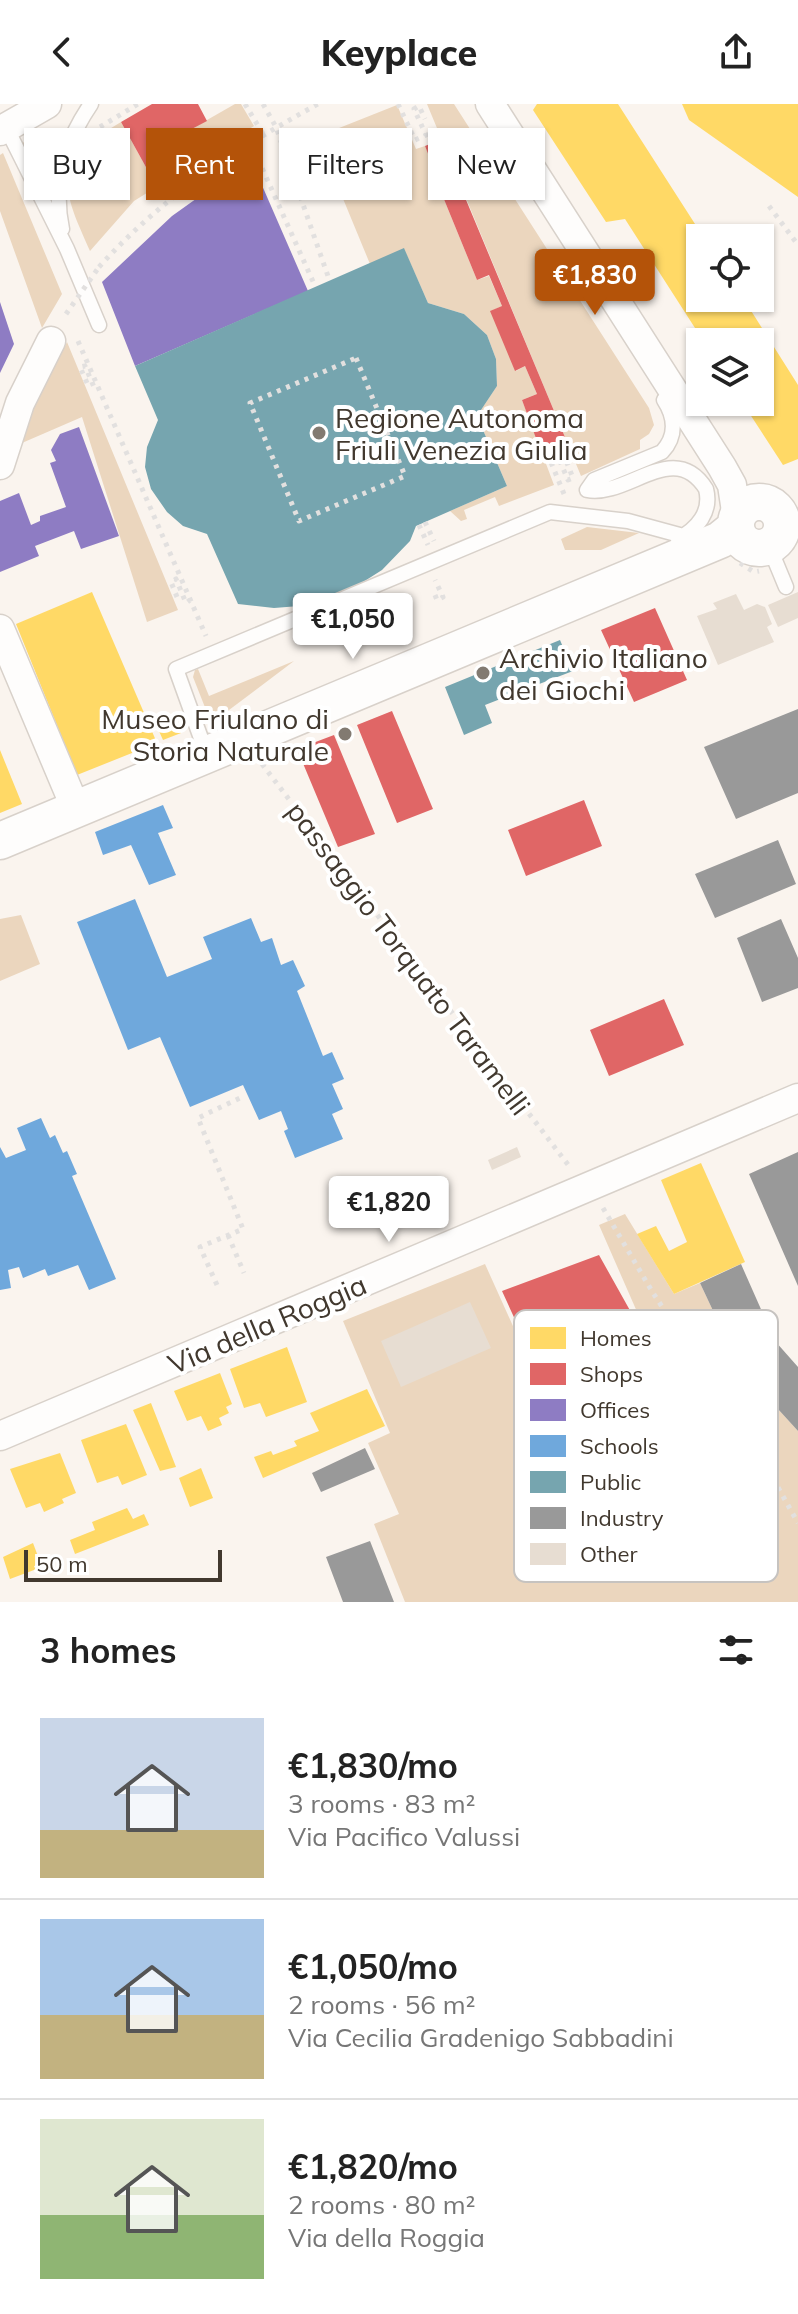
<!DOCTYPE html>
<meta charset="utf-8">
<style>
:root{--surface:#fff;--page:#f6f6f6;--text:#222;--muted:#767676;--line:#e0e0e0;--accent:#b45309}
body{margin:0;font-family:Mulish,sans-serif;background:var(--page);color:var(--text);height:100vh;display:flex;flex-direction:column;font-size:30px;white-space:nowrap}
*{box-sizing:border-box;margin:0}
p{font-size:26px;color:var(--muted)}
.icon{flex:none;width:44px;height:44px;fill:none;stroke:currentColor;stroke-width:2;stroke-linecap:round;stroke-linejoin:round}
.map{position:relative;height:1498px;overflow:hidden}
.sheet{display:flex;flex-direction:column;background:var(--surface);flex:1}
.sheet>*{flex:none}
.banner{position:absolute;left:24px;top:24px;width:750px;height:72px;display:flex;gap:16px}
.tools{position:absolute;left:686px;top:120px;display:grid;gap:16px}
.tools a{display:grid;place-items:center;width:88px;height:88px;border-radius:0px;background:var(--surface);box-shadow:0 2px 6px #0004;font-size:40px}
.scale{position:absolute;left:24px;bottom:20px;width:198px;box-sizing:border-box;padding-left:8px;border:4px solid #41382e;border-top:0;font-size:22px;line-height:28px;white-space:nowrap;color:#41382e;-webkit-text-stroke:6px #fff;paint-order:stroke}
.price{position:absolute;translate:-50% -68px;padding:0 18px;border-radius:8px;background:#fff;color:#222;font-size:26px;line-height:52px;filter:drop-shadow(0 2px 4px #0008)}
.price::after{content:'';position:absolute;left:50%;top:48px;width:24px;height:18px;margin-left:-12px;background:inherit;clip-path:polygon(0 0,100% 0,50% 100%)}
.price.active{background:var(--accent);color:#fff}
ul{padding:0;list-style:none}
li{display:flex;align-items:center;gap:24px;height:200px;padding:0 40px}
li+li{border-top:2px solid var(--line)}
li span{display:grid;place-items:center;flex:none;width:224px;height:160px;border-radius:0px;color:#555}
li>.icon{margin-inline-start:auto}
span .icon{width:96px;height:96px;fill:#fffc;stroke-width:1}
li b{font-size:34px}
h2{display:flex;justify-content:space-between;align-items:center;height:96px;padding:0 40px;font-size:34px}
.pill{padding:0 28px;border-radius:0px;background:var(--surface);box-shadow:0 2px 6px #0004;font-size:28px;line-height:72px}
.pill.active{background:var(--accent);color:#fff}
header{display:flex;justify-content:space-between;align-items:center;height:104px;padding:0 40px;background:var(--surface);font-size:36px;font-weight:800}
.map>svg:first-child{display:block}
.green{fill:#ebd6be}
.homes{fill:#ffd966}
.shops{fill:#e06666}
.offices{fill:#8e7cc3}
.schools{fill:#6fa8dc}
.public{fill:#76a5af}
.industry{fill:#999}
.building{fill:#e7ddd2}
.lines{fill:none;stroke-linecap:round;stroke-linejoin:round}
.service-casing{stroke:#d8d1ca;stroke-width:17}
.minor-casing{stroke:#d8d1ca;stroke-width:31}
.tertiary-casing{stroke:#d8d1ca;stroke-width:39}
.path{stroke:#e2e0df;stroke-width:5;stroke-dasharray:4 6;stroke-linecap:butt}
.service{stroke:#fefdfc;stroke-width:14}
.minor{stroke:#fefdfc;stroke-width:28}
.tertiary{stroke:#fefdfc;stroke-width:36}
.path-bridge{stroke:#e2e0df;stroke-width:5;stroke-dasharray:4 6;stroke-linecap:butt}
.poi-dot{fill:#827a71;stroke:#fff;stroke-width:3}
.labels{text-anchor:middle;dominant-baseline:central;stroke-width:8;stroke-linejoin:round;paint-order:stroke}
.poi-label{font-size:28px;fill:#41382e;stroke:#fff;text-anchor:start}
.street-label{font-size:28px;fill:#41382e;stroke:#fff}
.key{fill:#fff;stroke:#c6c3c0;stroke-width:2}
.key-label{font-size:22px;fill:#41382e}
</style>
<header><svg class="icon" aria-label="back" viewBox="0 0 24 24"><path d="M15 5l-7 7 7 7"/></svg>Keyplace<svg class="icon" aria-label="share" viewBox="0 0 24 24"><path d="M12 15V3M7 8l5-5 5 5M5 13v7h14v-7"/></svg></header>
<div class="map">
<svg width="798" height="1498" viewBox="0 0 798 1498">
<rect width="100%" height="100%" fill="#faf4ee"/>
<path class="green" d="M235,0H241L254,22L134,97L90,147C68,96 58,82 81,29H103L121,18L147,65L192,39L186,28Z
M427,0H454L649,304L654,321L649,330L640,336V345L581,372Z
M397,1L416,45L425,42L432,59L440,57L451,83L441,88L477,176L489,172L502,202L491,207L516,267L525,262L537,290L522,296L554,381L499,402L495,393L464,406L467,415L461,417L450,407L507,382L477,312L497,282L496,255L487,231L464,210L428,199L404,145L370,160L320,39L324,30Z
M63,28L49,54L30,59L20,40L43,30Z
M3,49L62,190L42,224L0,107V51Z
M67,238L178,506L147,518L82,313L15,342Z
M587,423L639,429L601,446H565L561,435Z
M294,557L225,609L210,616L193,573L195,566L198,565L209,592Z
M21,811L40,860L0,877V815Z
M625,1110L674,1190L700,1179L731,1245L727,1249L798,1327V1498H405L374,1420L399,1410L368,1339L390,1329L343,1217L485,1160L535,1271L645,1226L599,1121Z"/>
<path class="homes" d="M537,0H618L704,134H700V194H743L798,281V355L783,361L742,298H760V238H704L625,115L606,118L533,6Z
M682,0H798V93L689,16Z
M92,488L157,639L77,671L16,520Z
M176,617L181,629L163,636L158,625Z
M0,646L22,700L0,709Z
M701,1059L745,1158L674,1190L637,1130L656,1122L669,1147L687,1138L661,1076Z
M287,1243L307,1298L266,1313L260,1299L244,1304L230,1265Z
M220,1269L232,1300L226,1303L229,1309L219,1314L222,1321L208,1327L201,1312L187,1317L174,1287Z
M367,1285L385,1322L263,1374L254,1353L271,1347L273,1351L297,1342L294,1337L319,1327L310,1309Z
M151,1299L176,1363L160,1367L133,1306Z
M126,1320L147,1371L122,1381L118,1372L97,1379L81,1336Z
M60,1349L76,1389L62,1395L64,1399L44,1408L40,1399L26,1404L10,1365Z
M201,1364L213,1394L190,1403L179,1374Z
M127,1404L133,1415L144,1410L149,1421L75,1450L70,1436L95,1426L92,1418Z
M33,1439L42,1463L10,1475L3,1453Z"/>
<path class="shops" d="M152,0H198L207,17L186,28L193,39L147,65L121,18Z
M442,35L459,79L567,338L541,348L522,296L537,290L525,262L515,267L490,207L502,202L489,171L477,176L441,88L451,83L440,57L432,60L425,42Z
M655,504L687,576L634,598L601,526Z
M392,607L433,705L397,719L357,621Z
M334,631L375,730L338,743L297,645Z
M584,696L602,742L526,772L508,726Z
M664,895L684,941L609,972L590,926Z
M599,1151L632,1210L606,1223L603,1217L562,1235L566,1244L534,1257L502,1187Z"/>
<path class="offices" d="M254,63L308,187L135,262L102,178L172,112L214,82Z
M0,198L14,240L0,269Z
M79,323L119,432L81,445L74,427L35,442L39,452L0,468V397L19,389L31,421L40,417V412L66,403L50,359L56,357L51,346L60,330Z"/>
<path class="schools" d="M163,701L173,724L158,729L176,771L149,781L131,741L103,751L95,728Z
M135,795L167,873L212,855L203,833L251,814L261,838L272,834L281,861L293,856L305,882L297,887L323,952L332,948L344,975L332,980L343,1005L332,1010L343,1035L295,1054L284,1027L288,1025L281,1007L259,1016L243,981L190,1003L160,933L128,946L77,818Z
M41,1014L50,1034L55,1031L63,1049L67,1047L77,1070L72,1072L116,1175L89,1186L78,1161L48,1172L45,1165L23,1174L19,1163L8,1166L11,1184L0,1186V1043L6,1054L26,1046L17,1024Z"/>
<path class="public" d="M404,144L428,199L464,210L487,231L496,255L497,282L477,312L507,382L416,422L410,437L382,466L349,487L312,501L274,504L238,500L207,430L183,422L167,408L151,385L145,363L147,343L158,316L135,262Z
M560,536L573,567L485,601L492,619L464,631L445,583Z"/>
<path class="industry" d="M798,605V689L736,715L704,643Z
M778,736L796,780L715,814L695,770Z
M781,815L798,854V884L762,898L737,834Z
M798,1048V1182L749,1070Z
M741,1160L775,1237L798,1263V1327L727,1249L731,1245L700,1179Z
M365,1344L375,1365L321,1388L312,1369Z
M370,1437L394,1498H343L326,1453Z"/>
<path class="building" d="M798,488V514L778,523L768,501Z
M736,490L744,506L757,500L765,503L772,520L767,523L774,538L718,561L697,512L717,505L713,499Z
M517,1043L521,1053L492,1066L488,1056Z
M470,1198L491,1244L401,1283L381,1237Z"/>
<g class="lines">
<g class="service-casing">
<path id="service" d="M6,23L67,145L99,221
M23,57L29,63H44L64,45
M62,125C52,79 65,38 91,0
M664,296C675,313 677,332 662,348L594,376L587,386C628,394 674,334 706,385C712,408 697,425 678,435
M769,442L786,483
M207,651L176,565L550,408L628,417L698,436"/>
</g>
<g class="minor-casing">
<path id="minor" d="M490,0L722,363L732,381L737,414
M0,27L47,0
M0,361L20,299L51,237
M0,525L76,705
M0,1332L798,994"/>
</g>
<g class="tertiary-casing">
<path id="tertiary" d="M736 421a23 23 0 1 1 46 0a23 23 0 1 1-46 0Z
M0,737L720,436L736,423"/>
</g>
<path class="path" d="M245,0L263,30
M263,0L276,23L329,175
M398,0L415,36L426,31L414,5L419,2L425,15
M100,23L138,0
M250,37L315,182
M769,102L798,141
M99,163C162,93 236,45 318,0
M78,237L206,532
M356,254L405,372L299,417L250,299Z
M87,279L80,263L85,262L94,283L97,281
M564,390L548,351L556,348L568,376L573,374L567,359
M425,418L434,437
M419,421L428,441
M740,459L754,468L759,467
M435,491L437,496L443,493L435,476
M177,493L171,478L176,475L186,499L190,496
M262,660L569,1062
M603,1104L653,1189L757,1346L798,1419
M228,1131L244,1169
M217,1181L200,1143L243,1125L198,1014L244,992"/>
<use href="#service" class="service"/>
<use href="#minor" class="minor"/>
<use href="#tertiary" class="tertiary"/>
<path class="path-bridge" d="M66,210L99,163"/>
</g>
<g class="poi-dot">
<circle cx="319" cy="329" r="8"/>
<circle cx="483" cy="569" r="8"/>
<circle cx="345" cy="630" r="8"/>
</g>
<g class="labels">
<g class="poi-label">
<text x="335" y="313">Regione Autonoma<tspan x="335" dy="32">Friuli Venezia Giulia</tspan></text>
<text x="499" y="553">Archivio Italiano<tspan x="499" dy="32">dei Giochi</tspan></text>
<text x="329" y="614" text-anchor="end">Museo Friulano di<tspan x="329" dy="32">Storia Naturale</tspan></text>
</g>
<g class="street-label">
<text transform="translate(409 854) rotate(53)">passaggio Torquato Taramelli</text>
<text transform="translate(267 1220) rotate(-23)">Via della Roggia</text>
</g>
</g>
<rect x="514" y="1206" width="264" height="272" rx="12" class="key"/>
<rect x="530" y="1223" width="36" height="22" fill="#ffd966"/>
<rect x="530" y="1259" width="36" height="22" fill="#e06666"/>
<rect x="530" y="1295" width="36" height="22" fill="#8e7cc3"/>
<rect x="530" y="1331" width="36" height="22" fill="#6fa8dc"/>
<rect x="530" y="1367" width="36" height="22" fill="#76a5af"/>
<rect x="530" y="1403" width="36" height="22" fill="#999"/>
<rect x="530" y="1439" width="36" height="22" fill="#e7ddd2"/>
<g class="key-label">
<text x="580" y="1242">Homes</text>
<text x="580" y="1278">Shops</text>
<text x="580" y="1314">Offices</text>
<text x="580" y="1350">Schools</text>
<text x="580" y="1386">Public</text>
<text x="580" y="1422">Industry</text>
<text x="580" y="1458">Other</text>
</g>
</svg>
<div class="tools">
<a><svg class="icon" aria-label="locate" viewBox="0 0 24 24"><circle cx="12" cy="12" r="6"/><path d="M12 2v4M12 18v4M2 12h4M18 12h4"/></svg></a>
<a><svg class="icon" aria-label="layers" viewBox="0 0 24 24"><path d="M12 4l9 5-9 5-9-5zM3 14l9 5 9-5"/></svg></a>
</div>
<div class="scale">50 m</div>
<b class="price active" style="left:595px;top:213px">€1,830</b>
<b class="price" style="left:353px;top:557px">€1,050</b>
<b class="price" style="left:389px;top:1140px">€1,820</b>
<div class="banner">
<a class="pill">Buy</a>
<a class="pill active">Rent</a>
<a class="pill">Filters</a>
<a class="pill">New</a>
</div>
</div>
<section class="sheet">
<h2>3 homes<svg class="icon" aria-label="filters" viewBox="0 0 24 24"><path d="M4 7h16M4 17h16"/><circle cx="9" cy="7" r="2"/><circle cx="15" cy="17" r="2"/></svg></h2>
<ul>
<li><span style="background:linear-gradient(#c9d6e8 70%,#c2b280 0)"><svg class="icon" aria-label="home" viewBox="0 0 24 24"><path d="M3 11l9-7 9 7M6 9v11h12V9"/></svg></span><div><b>€1,830/mo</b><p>3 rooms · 83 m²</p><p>Via Pacifico Valussi</p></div></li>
<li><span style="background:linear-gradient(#a9c7e8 60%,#c2b280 0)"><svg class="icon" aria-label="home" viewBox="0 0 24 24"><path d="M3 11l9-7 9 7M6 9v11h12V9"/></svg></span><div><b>€1,050/mo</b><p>2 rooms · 56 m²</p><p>Via Cecilia Gradenigo Sabbadini</p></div></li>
<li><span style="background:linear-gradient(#dfe7d0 60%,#8fb573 0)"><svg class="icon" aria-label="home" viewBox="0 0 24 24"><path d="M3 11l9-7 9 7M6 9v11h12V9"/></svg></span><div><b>€1,820/mo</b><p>2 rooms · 80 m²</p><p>Via della Roggia</p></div></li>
</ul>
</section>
